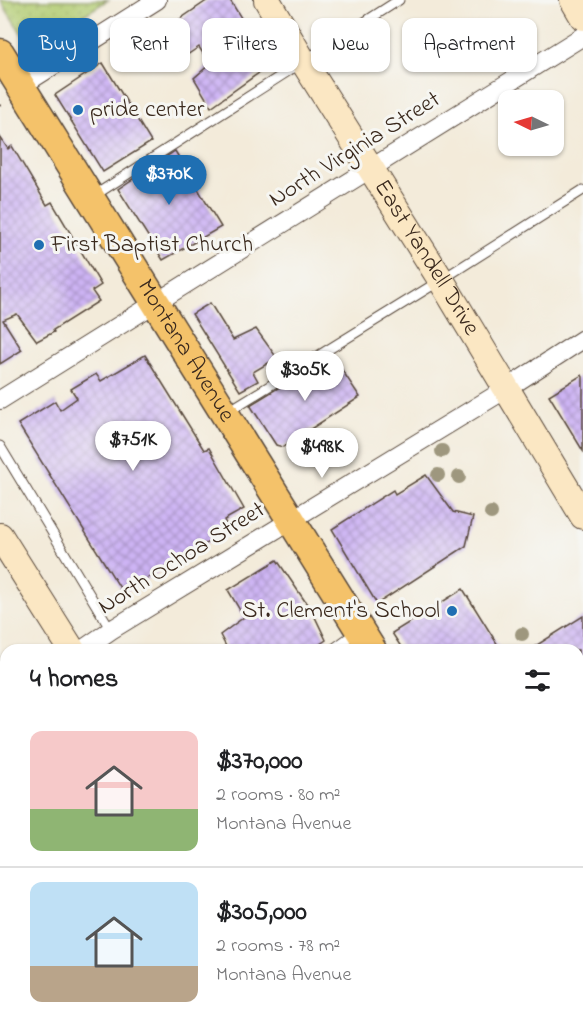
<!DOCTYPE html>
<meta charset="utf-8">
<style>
:root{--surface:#fff;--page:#f6f6f6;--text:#202124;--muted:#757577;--line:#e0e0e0;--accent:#1f6fb2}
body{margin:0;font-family:"Indie Flower",sans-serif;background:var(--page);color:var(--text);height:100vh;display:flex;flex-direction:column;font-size:22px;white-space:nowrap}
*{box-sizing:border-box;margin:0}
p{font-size:20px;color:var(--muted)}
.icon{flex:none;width:33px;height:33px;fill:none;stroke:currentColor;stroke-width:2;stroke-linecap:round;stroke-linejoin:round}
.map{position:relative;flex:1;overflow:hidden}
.panel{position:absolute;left:0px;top:644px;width:584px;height:386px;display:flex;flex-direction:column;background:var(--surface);border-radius:18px 18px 0 0;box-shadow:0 2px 4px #0004}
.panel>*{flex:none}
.hud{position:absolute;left:18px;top:18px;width:548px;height:54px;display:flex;gap:12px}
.needle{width:39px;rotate:275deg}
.controls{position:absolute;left:498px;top:90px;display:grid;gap:12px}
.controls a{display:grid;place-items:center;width:66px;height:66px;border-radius:12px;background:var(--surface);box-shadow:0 2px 4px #0004;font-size:30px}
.price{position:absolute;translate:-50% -51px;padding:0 14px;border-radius:21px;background:#fff;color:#222;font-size:20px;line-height:39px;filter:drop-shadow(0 2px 3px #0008)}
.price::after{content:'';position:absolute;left:50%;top:36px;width:18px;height:14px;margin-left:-9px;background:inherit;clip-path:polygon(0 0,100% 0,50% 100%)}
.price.active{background:var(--accent);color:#fff}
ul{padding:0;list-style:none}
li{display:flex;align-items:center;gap:18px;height:150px;padding:0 30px}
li+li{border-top:2px solid var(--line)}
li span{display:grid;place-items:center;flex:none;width:168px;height:120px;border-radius:12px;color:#555}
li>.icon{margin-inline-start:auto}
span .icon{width:72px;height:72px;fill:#fffc;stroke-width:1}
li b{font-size:26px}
h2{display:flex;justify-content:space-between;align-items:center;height:72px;padding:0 30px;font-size:26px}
.pill{padding:0 21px;border-radius:12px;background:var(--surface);box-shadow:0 2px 4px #0004;font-size:21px;line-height:54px}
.pill.active{background:var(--accent);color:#fff}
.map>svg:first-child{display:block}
.park{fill:url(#park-dots);stroke:#767b48;stroke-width:1.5}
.building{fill:url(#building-cross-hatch)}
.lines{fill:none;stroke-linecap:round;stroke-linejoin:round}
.lane-casing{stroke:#57473a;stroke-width:11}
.street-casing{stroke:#57473a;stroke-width:20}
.secondary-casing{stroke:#57473a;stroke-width:28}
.primary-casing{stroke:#57473a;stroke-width:31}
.path{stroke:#57473a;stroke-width:3;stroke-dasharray:4.5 4.5;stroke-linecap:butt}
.lane{stroke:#fff;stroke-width:9}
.street{stroke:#fff;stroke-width:18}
.secondary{stroke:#fbe7c3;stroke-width:26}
.primary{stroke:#f4c26a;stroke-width:28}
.tree{fill:#9e977e}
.poi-dot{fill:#1f6fb2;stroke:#f6f6f2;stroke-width:2}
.labels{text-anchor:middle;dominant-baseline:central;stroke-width:6;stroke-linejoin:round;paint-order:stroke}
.poi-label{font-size:24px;fill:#3b2a1e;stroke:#f6f6f2;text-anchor:start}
.street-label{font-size:24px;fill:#3b2a1e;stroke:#f6f6f2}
</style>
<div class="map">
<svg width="583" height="1028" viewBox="0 0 583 1028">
<defs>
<pattern id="park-dots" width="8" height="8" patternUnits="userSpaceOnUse" patternTransform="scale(1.5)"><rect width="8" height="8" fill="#b2cc72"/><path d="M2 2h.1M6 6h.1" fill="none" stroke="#9aaf62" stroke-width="1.8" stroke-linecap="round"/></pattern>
<pattern id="building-cross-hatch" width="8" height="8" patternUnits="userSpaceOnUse" patternTransform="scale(1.5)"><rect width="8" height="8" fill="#cdb4f4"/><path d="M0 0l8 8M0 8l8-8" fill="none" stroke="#a893c5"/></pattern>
</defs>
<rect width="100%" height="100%" fill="#f6f6f2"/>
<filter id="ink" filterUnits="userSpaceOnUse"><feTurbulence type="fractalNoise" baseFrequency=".0167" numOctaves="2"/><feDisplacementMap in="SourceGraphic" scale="12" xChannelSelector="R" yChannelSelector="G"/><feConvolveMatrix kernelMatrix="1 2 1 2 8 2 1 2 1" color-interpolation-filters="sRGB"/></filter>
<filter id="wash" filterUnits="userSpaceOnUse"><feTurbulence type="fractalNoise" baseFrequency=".008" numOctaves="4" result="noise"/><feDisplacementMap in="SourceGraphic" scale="24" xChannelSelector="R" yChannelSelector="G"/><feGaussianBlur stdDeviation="1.35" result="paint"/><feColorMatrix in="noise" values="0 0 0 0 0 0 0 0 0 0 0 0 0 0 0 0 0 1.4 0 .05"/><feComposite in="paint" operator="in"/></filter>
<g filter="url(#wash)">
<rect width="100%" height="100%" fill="#f3ebda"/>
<path class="park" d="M0,0H108L31,48Z"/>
<g id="blocks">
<path class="building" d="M208,0H230L270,65L211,107L194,78L210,64L199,47L181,59L164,30Z
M103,63L151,142L103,172L55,95Z
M0,137L8,149L12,146L47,205L52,202L101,285L92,291L99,301L53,330L54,332L37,341L17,314L3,320L22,350L0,364Z
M175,151L221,227L163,260L118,189Z
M210,303L233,340L256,329L277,358L253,372L258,381L240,391L192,314Z
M145,355L204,450L209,448L244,509L224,520L229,530L123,593L18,424L55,401L60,410L77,398L71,389L96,374L101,381Z
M332,355L360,397L283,447L276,445L250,405Z
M582,375L583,377V451L549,395Z
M426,475L453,512L473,517L466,546L377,604L332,529L393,490L395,494Z
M277,560L313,613L326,640L311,650H228L220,635L244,617L228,590Z
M463,589L501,650H403L392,633Z
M583,616V675L578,678V650H529Z
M583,723V778L578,782V727Z
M578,793L583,803V913L578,916Z
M508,1023H568L571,1028H500Z"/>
</g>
</g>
<g filter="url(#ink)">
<use href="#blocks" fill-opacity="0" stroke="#57473a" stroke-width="1.5"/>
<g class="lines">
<g class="lane-casing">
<path id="lane" d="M92,197L399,0
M227,412L441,280L583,190
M0,446L111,630
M332,650L358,631
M0,784L6,794
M207,1028L215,1023"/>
</g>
<g class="street-casing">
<path id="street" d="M21,86L157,0
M0,400L583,36
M82,650L111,630L506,389L583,339
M0,701L6,697
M0,1006L6,1002"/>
</g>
<g class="secondary-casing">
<g id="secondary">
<path id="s1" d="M267,0L303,61L441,280L583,516"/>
<path d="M573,0L583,17"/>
<path d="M0,536L72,650"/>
<path d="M578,947L583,944"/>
<path d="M303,1023L306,1028"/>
<path d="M0,1024L2,1028"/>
<path d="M450,1028L458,1023"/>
</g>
</g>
<g class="primary-casing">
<g id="primary">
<path id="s2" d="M0,53L372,650"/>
<path d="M578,979L583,988"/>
</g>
</g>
<path class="path" d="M0,106L1,105"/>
<use href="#lane" class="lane"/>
<use href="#street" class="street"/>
<use href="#secondary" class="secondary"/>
<use href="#primary" class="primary"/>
</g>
<g class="tree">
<circle cx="27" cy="34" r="7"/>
<circle cx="442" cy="451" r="7"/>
<circle cx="438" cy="475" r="7"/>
<circle cx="459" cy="477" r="7"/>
<circle cx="491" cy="513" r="7"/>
<circle cx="522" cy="634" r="7"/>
</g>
</g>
<g class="poi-dot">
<circle cx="78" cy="110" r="6"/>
<circle cx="39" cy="245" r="6"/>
<circle cx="452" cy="611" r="6"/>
</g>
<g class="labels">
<g class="poi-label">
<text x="90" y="110">pride center</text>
<text x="51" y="245">First Baptist Church</text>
<text x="440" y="611" text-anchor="end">St. Clement's School</text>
</g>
<g class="street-label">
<text transform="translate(355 150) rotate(-32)">North Virginia Street</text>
<text stroke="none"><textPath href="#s1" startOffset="303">East Yandell Drive</textPath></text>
<text stroke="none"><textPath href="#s2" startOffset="351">Montana Avenue</textPath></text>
<text transform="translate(182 559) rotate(-32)">North Ochoa Street</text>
</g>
</g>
</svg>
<div class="controls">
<a><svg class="needle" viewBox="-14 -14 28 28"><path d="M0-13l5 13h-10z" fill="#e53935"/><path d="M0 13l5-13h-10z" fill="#757577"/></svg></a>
</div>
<b class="price active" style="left:169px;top:206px">$370K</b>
<b class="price" style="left:305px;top:402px">$305K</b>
<b class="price" style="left:133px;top:472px">$751K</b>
<b class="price" style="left:322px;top:479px">$498K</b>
<div class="hud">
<a class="pill active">Buy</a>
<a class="pill">Rent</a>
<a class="pill">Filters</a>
<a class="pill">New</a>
<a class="pill">Apartment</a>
</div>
<section class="panel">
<h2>4 homes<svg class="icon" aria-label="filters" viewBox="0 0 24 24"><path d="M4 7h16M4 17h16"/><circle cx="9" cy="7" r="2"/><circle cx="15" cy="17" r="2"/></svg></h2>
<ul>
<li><span style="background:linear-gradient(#f6c9c9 65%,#8fb573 0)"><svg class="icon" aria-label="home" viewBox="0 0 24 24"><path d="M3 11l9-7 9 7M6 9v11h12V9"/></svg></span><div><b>$370,000</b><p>2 rooms · 80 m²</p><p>Montana Avenue</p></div></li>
<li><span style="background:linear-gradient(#bfe0f5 70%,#b9a48a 0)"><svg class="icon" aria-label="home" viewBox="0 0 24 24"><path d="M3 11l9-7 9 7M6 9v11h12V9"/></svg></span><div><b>$305,000</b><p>2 rooms · 78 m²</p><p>Montana Avenue</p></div></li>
</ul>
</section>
</div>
